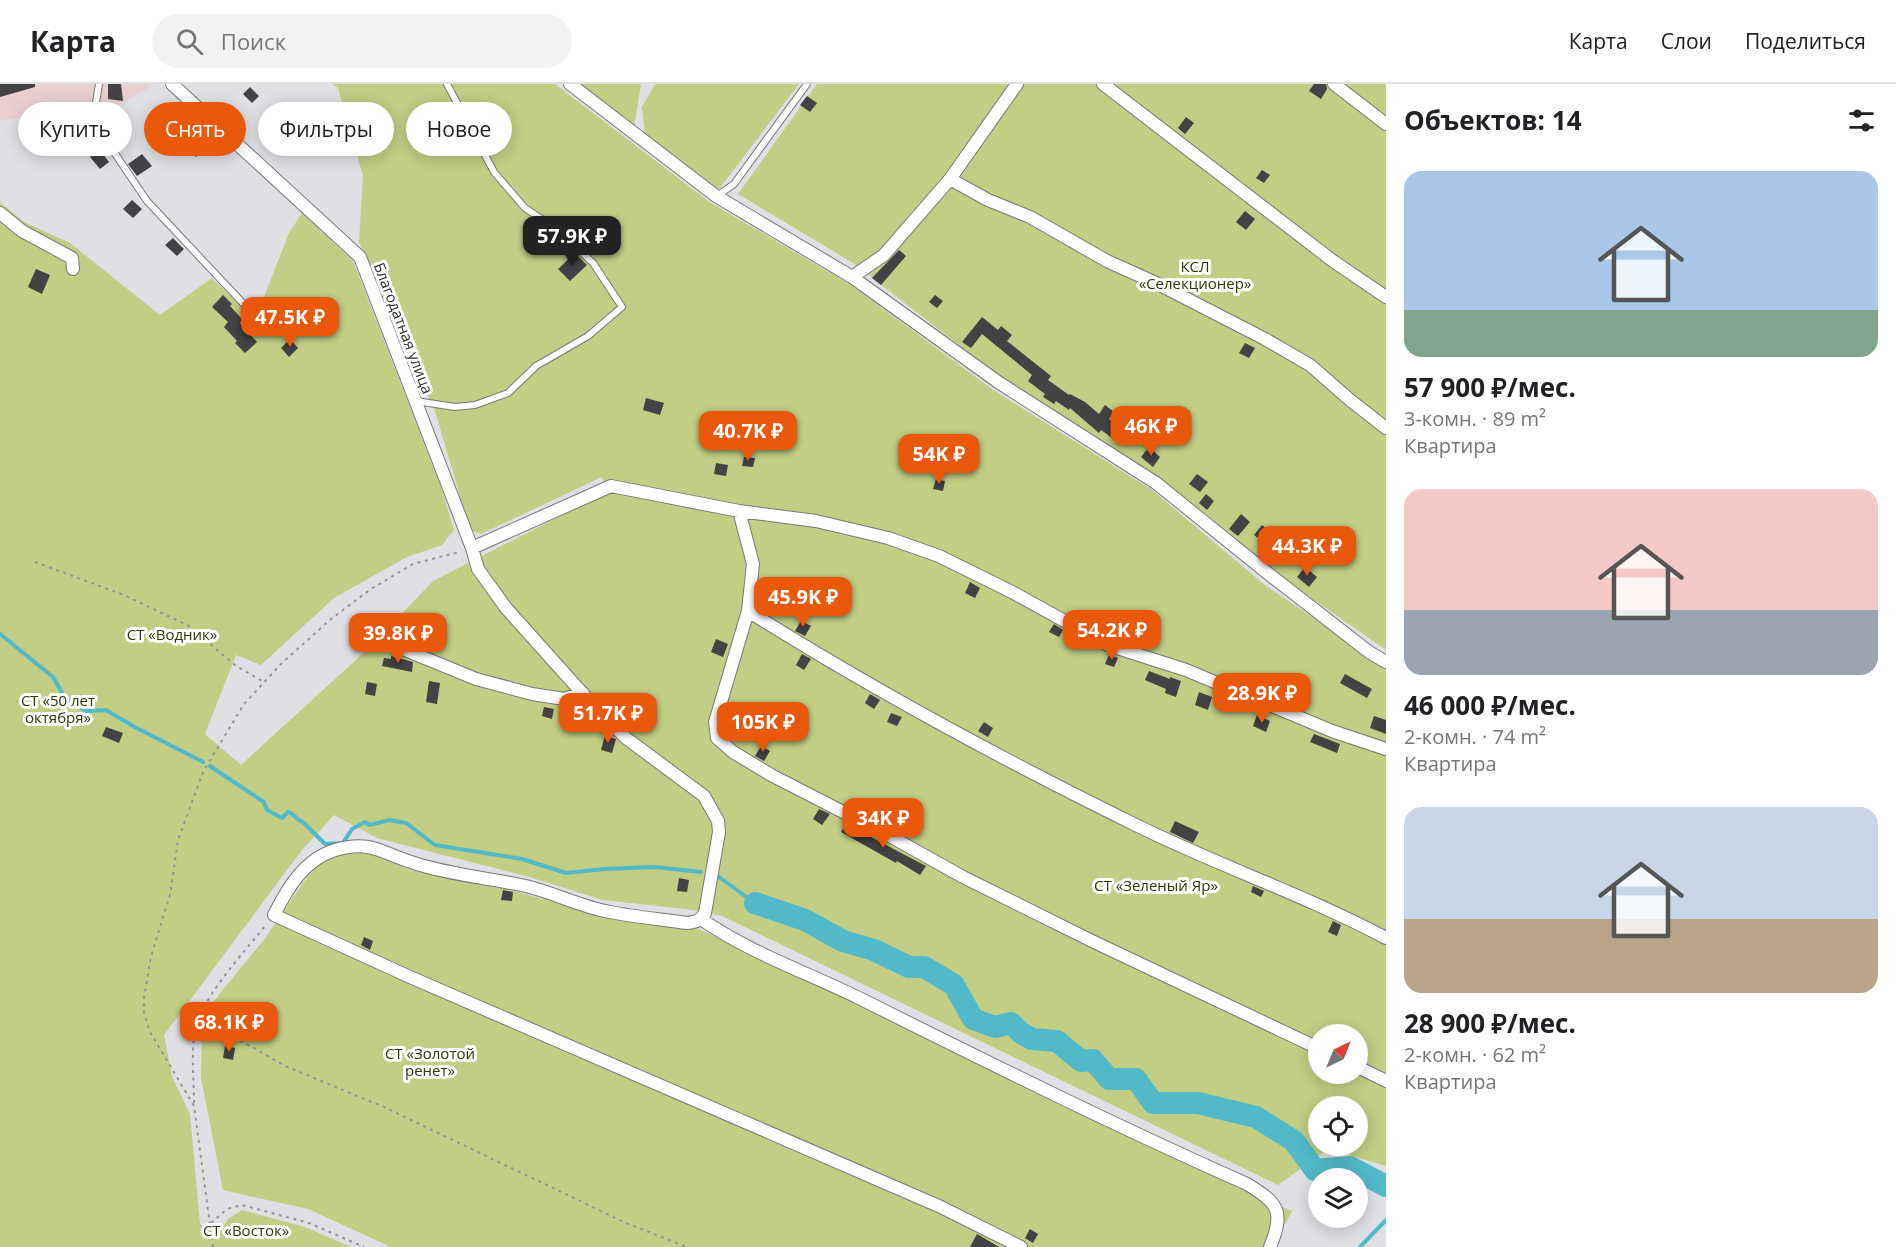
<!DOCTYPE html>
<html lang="ru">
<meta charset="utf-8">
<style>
:root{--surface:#fff;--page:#f2f2f2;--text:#202124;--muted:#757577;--line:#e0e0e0;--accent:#ea580c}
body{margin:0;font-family:"Open Sans",sans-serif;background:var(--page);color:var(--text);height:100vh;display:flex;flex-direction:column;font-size:22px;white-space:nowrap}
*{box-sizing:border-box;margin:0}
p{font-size:20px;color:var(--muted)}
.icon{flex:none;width:33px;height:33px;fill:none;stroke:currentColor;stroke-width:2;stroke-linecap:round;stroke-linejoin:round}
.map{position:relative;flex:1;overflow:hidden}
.drawer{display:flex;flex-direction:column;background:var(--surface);width:510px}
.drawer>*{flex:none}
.top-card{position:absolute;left:18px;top:18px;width:570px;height:54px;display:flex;gap:12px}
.needle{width:39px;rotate:43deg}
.tools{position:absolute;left:1308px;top:940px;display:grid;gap:12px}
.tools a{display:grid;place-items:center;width:60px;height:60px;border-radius:50%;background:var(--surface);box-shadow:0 3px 15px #0003;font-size:30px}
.price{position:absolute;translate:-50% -51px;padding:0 14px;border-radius:12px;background:var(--accent);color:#fff;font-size:20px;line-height:39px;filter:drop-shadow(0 2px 3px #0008)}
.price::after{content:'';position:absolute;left:50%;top:36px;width:18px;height:14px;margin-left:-9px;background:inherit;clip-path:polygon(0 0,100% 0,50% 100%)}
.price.current{background:#222;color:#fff}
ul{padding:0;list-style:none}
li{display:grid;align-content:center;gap:12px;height:318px;padding:0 18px}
li span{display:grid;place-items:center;height:186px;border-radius:18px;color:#555}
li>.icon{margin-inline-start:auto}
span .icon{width:108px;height:108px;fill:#fffc;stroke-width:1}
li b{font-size:26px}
h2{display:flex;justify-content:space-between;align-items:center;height:72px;padding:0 18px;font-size:26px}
.tag{padding:0 21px;border-radius:27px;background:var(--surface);box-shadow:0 3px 15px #0003;font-size:21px;line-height:54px}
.tag.current{background:var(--accent);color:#fff}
header{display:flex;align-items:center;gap:36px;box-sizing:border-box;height:84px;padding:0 30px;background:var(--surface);border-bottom:2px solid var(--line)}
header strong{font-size:28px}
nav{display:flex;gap:33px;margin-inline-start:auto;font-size:21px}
.search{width:420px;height:54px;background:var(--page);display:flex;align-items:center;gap:15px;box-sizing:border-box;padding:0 21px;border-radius:33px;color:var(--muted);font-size:22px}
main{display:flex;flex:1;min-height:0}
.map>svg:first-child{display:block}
.industrial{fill:#eacfd1}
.green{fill:#c1ce84;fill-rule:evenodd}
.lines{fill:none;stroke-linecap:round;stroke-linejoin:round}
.stream{stroke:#52b9c8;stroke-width:4}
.river{stroke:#52b9c8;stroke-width:22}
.building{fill:#444244}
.lane-casing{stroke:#76787b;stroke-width:8}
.street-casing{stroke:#76787b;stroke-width:14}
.path{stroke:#939497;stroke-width:2;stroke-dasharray:3 4.5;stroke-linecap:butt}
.lane{stroke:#fff;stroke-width:6}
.street{stroke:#fff;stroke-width:12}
.labels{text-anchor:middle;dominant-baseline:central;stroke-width:6;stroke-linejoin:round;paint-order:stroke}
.park-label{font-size:15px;fill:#303700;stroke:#fff}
.street-label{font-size:15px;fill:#2d2e2f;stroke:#fff}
</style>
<header>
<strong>Карта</strong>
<div class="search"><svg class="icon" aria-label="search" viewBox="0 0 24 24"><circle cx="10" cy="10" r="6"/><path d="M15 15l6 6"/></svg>Поиск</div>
<nav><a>Карта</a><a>Слои</a><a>Поделиться</a></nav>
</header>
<main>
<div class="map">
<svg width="1386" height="1163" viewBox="0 0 1386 1163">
<rect width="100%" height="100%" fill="#dee0e4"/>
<path class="industrial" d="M0,0H155L107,28L0,36Z"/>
<path class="green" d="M332,0H555L711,119L851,201L992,305L1152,406L1266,502L1386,582V1082L1328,1065L1278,1101L722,832L693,826L603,816L526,792L377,754L334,731L302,766L164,951L172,992L190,1030L200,1140L218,1151L228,1135L242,1126L305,1143L351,1163H0V118L24,138L70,159L160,231L212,194L255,236L289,149L302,129L353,177L440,400L454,446L442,461L407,473L334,514L261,581L236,571L205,650L241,681L369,564L433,497L607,408L602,393L481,450L470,446L435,327L359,158L363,92L338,4ZM1318,951H1358V990H1318ZM1318,1023H1358V1062H1318Z
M578,0H641L634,44Z
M655,0H799L720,104H714L645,50L642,23Z
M817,0H1386V566L1297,504L1206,430L1135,379L990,285L853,179L738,110Z
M368,768L410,786L493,801L601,831L692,842L822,901L1259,1114L1292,1127L1273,1163H391L308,1125L223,1106L201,994L202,946L209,923L266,853L303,799L319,780L340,771Z"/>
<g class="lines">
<path class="stream" d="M0,550L53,593L65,614L86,627L106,626L133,642L203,678
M210,682L264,718L267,726L282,734L288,728C295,730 296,736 303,738L325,760L343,759L352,745L365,738L370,741L389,736L406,739L435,761L522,775L566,789L605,785L654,783L701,788
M716,791L755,819
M1360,1163L1386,1136"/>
<path class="river" d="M755,819L805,836L843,857L874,866L909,883H924L954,901L973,935L995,943L1011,939L1021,949L1032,955L1057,957L1081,977L1093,976L1109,995H1136L1153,1019H1198L1256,1033L1294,1057L1315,1086L1350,1083L1386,1102"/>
</g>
<path class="building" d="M0,0H35V3L0,13Z
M108,0H121L123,17L108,15Z
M1314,0H1326L1327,5L1321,15L1309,7Z
M250,3L259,12L252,19L243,10Z
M807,12L817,19L810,28L800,21Z
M1186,33L1194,39L1185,50L1178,44Z
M198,56L206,65L196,73L188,64Z
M99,65L109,78L100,85L90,73Z
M142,70L152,82L137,92L128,80Z
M1262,86L1270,91L1264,99L1256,94Z
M132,116L142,125L133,134L123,125Z
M1245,127L1255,135L1246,146L1236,138Z
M173,154L184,165L177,172L165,161Z
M899,166L906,172L881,201L872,194Z
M575,169L587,181L570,197L558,185Z
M36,185L50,191L42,210L28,203Z
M223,211L232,220L230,222L243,236L240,239L257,258L245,269L235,259L237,257L224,243L228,238L212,223Z
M935,211L943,217L937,224L929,218Z
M982,233L998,246L1001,242L1012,251L1007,257L1051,292L1048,296L1069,311L1070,310L1085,318L1099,330L1105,321L1114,328L1109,335L1126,347L1118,358L1101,346L1099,349L1070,324L1069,326L1056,317L1054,320L1043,313L1045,310L1028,297L1032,291L982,250L971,264L962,258Z
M290,255L298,264L289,273L281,264Z
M1245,259L1255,264L1249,274L1239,269Z
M646,314L664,319L660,331L643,326Z
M1149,363L1160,373L1153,383L1141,373Z
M744,373L755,374L753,383L742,382Z
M716,379L728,381L726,392L714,390Z
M1197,390L1208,398L1200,408L1189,400Z
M936,395L945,397L943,407L933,405Z
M1206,410L1214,417L1207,426L1199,419Z
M1241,430L1250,438L1238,452L1229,445Z
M1262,441L1271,448L1263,458L1254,451Z
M1274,456L1283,463L1276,473L1266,465Z
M1305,483L1317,493L1309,503L1297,493Z
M970,498L980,504L975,514L965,509Z
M801,537L811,542L805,552L795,547Z
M1054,540L1063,546L1059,553L1049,548Z
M716,555L728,560L723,573L711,568Z
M802,570L811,575L804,586L796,581Z
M1109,571L1118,574L1114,583L1105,580Z
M391,572L413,578L412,588L382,582L384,574L391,575Z
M1149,587L1170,595V593L1181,597L1176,613L1165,609L1166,605L1145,596Z
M1345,590L1372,605L1367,614L1340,599Z
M429,597L440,599L437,620L426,618Z
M367,598L377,600L375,612L365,610Z
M1199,608L1212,613L1208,626L1195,621Z
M870,610L880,616L874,625L865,619Z
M544,623L554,625L552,635L542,632Z
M891,629L902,633L897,642L887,638Z
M1257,631L1270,637L1266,648L1253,642Z
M1374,632L1386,636V650L1370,644Z
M984,638L993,644L988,653L978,647Z
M106,643L123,649L119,659L102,652Z
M1314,650L1340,660L1337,669L1310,658Z
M605,652L616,655L612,669L601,666Z
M761,662L770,667L764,677L755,672Z
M819,725L830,730L822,741L813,735Z
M1175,737L1199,748L1193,759L1170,748Z
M846,739L869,752L926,782L920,791L897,777L896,779L841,748Z
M679,794L689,796L687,808L677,807Z
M1253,802L1264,807L1261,813L1251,808Z
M503,806L513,808L512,817L501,816Z
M1333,837L1341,841L1337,852L1328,848Z
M364,853L373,857L370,866L361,861Z
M225,962L235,964L233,976L223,974Z
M1030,1145L1038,1150L1033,1159L1025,1154Z
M977,1150L999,1163H970Z"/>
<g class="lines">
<g class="lane-casing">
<path id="lane" d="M99,0L93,37L147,117L255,232
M717,112L734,100L807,0
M416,317L455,323L475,321L508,309L536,282L588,252L622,223L593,179L558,146L525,124L494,88L447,0"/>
</g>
<g class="street-casing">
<path id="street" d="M172,0L360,173L472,464L478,485L506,524L592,620L626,654L704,712L718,737L719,748L705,829C700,837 696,838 687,839C661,835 635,833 610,828C581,823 555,809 526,802C489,794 451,791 414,779C383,770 371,755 335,766C304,776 288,803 274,831L410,893L941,1123L1021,1163
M570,0L716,112L852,193L884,171L950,95L1017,0
M1103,0L1333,177L1386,213
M1334,0L1386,40
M950,95L988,116L1030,133L1107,177L1158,200L1265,255L1310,281L1350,316L1386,344
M0,129L22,147L72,174L73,185
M852,193L998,298L1156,399L1270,491L1369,568L1386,578
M739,427L753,480L748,527L715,638L717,654L733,668L771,691L888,751L963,793L1092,857L1318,964
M472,464L611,402L739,427L816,437L888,454L939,472L1012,508L1108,561L1186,586L1332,647L1386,665
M748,527C875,607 1007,678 1142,744C1222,783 1307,812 1386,854
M393,561L476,595L532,610L564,615L583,609
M701,835C750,869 806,888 859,914C987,978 1116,1042 1247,1100C1278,1119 1285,1127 1270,1163
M1358,983L1386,997"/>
</g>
<path class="path" d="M35,478L124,511L189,542L236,582L264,598
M195,956L220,954L243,958L285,982L384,1023L626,1139L687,1163
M194,1019C194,995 190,961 197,939C206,910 246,865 267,840
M211,1139L227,1125L242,1121L309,1139L364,1163
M213,1163L194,1022L150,948L144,929V914L151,872L170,811L178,756L203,688L244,620L281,580L331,535L371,505L413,480L459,468"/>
<use href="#lane" class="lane"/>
<use href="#street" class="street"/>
</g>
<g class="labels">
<g class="park-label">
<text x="1195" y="182">КСЛ<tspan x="1195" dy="17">«Селекционер»</tspan></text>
<text x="172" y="550">СТ «Водник»</text>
<text x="58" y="616">СТ «50 лет<tspan x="58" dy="17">октября»</tspan></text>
<text x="1156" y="801">СТ «Зеленый Яр»</text>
<text x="430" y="969">СТ «Золотой<tspan x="430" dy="17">ренет»</tspan></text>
<text x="246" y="1146">СТ «Восток»</text>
</g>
<g class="street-label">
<text transform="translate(404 244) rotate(69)">Благодатная улица</text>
</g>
</g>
</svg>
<div class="tools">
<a><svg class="needle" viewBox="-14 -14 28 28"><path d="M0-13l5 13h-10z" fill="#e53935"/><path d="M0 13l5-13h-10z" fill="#757577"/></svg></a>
<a><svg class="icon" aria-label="locate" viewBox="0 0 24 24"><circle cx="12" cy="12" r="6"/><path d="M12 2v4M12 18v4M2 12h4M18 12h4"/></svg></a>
<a><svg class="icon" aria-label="layers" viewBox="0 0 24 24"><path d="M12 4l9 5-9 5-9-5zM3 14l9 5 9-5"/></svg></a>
</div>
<b class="price current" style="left:572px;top:183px">57.9K ₽</b>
<b class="price" style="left:290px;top:264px">47.5K ₽</b>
<b class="price" style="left:1151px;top:373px">46K ₽</b>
<b class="price" style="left:748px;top:378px">40.7K ₽</b>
<b class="price" style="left:939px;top:401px">54K ₽</b>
<b class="price" style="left:1307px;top:493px">44.3K ₽</b>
<b class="price" style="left:803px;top:544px">45.9K ₽</b>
<b class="price" style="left:1112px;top:577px">54.2K ₽</b>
<b class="price" style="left:398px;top:580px">39.8K ₽</b>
<b class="price" style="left:1262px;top:640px">28.9K ₽</b>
<b class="price" style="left:608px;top:660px">51.7K ₽</b>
<b class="price" style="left:763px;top:669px">105K ₽</b>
<b class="price" style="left:883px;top:765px">34K ₽</b>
<b class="price" style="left:229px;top:969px">68.1K ₽</b>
<div class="top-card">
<a class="tag">Купить</a>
<a class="tag current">Снять</a>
<a class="tag">Фильтры</a>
<a class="tag">Новое</a>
</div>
</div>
<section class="drawer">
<h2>Объектов: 14<svg class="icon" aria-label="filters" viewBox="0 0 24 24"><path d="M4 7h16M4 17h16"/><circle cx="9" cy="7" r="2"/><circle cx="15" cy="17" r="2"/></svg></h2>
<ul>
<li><span style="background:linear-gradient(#a9c7e8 75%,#7fa58c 0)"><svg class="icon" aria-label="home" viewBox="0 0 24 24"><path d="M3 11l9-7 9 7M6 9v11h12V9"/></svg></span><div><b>57 900 ₽/мес.</b><p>3-комн. · 89 m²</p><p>Квартира</p></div></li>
<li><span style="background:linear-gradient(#f6c9c9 65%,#9aa5b1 0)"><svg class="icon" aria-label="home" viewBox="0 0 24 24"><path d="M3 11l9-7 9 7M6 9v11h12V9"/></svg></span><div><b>46 000 ₽/мес.</b><p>2-комн. · 74 m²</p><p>Квартира</p></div></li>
<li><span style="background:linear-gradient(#c9d6e8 60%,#b9a48a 0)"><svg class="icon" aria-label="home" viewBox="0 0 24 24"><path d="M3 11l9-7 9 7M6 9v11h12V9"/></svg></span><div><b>28 900 ₽/мес.</b><p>2-комн. · 62 m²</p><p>Квартира</p></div></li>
</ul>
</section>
</main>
